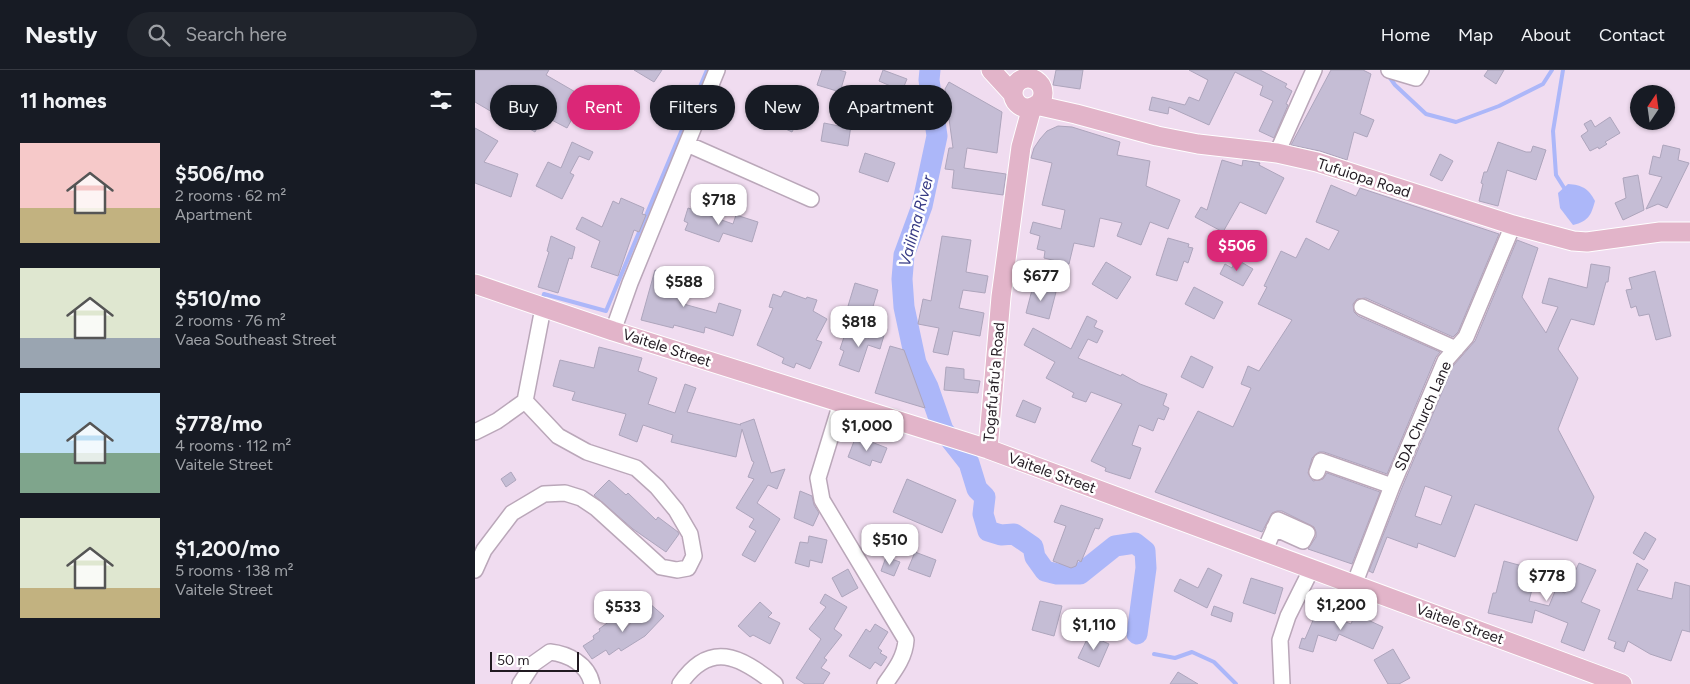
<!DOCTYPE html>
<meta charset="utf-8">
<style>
:root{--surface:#171b24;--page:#20242c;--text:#f1f3f6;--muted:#9ea1a6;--line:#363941;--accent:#db2777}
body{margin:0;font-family:Figtree,sans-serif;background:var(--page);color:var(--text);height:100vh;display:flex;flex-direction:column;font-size:19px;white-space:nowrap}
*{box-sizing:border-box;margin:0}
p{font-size:16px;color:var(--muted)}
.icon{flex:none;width:28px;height:28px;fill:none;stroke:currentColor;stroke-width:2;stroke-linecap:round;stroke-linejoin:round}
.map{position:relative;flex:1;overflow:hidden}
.details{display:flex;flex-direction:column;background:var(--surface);width:475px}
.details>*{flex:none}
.guide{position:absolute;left:15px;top:15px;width:475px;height:45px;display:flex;gap:10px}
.needle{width:32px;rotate:13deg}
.tools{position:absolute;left:1155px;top:15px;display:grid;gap:10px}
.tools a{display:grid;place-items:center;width:45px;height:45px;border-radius:50%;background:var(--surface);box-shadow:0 1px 4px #0004;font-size:25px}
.scale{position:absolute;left:15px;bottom:12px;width:89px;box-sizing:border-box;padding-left:5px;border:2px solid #211a21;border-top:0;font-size:14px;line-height:18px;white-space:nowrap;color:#211a21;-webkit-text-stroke:4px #fff;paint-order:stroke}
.price{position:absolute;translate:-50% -42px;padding:0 11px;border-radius:10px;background:#fff;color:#222;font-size:16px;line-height:32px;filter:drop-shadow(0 1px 2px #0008)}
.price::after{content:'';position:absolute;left:50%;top:30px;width:15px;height:11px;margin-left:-8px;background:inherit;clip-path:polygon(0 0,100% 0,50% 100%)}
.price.active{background:var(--accent);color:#fff}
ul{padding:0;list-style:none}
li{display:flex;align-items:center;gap:15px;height:125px;padding:0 20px}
li span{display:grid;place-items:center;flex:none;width:140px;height:100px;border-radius:0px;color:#555}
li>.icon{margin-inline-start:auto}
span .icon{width:60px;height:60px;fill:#fffc;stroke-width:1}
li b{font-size:21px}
h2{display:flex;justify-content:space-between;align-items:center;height:60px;padding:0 20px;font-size:21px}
.pill{padding:0 18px;border-radius:22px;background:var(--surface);box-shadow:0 1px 4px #0004;font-size:18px;line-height:45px}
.pill.active{background:var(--accent);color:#fff}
header{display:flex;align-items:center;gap:30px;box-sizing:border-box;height:70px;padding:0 25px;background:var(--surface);border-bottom:1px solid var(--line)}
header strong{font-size:24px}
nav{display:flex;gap:28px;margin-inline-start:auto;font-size:18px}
.search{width:350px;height:45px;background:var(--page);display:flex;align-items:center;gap:12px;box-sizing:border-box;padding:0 18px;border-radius:28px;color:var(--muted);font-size:19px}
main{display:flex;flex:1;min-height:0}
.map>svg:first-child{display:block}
.water{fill:#acb7f9}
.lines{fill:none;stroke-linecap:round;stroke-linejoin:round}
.stream{stroke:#acb7f9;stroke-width:4}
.river{stroke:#acb7f9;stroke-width:21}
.building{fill:#c5bdd5;stroke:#ada5bc;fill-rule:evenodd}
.minor-casing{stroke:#baa7b9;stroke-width:18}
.major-casing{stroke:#fff;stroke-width:21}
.minor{stroke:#fff;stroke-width:15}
.major{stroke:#e2b4c9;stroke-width:19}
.labels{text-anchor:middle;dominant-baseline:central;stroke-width:5;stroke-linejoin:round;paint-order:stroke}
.street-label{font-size:15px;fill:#211a21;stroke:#fff}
.water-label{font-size:16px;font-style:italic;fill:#373b86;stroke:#fff}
</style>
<header>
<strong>Nestly</strong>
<div class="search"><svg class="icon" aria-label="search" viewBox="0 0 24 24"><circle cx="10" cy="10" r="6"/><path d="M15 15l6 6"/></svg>Search here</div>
<nav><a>Home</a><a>Map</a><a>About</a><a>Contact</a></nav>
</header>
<main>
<section class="details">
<h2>11 homes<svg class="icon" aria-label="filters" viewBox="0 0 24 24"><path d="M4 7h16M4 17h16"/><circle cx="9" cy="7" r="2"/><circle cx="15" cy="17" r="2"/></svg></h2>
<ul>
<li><span style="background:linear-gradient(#f6c9c9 65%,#c2b280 0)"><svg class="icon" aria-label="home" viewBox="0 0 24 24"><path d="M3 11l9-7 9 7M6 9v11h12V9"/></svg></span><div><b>$506/mo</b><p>2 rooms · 62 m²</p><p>Apartment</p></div></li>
<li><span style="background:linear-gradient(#dfe7d0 70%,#9aa5b1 0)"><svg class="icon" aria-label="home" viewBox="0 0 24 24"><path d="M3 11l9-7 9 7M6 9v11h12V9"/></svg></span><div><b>$510/mo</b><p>2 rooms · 76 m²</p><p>Vaea Southeast Street</p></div></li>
<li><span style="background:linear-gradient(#bfe0f5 60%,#7fa58c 0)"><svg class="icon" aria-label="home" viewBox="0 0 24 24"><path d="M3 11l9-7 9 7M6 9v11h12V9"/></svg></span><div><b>$778/mo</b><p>4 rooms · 112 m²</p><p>Vaitele Street</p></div></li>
<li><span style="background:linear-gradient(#dfe7d0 70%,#c2b280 0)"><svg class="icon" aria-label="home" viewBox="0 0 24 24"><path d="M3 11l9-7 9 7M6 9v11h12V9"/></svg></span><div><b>$1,200/mo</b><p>5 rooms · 138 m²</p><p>Vaitele Street</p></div></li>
</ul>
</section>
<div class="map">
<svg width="1215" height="614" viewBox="0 0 1215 614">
<rect width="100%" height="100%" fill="#f0dcf0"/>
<path class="water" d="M1093,114C1107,115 1113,118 1120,131C1116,145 1114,151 1098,155L1085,138L1083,123Z"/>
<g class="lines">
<path class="stream" d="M1088,0L1078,61L1081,105L1091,121
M913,5L920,15L951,44L981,52L1024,36L1068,14L1077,0
M67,231L69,224L131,241L232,0
M679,584L700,588L717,582L739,592L761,614"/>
<path class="river" d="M455,0L454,10L462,66L447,136L429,185L427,209L429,237L441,293L453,317L468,360L494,393L502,419L510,427L508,444L513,461L526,465L539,464L558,477L560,487L570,501L582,504H605L640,476L660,473L670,481L671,498L662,564"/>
</g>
<path class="building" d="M0,0H74L71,5L109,27L92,58L69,46L60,62L31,45L29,49L0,32Z
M159,0H187L179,12Z
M347,0H364L371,2L365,22L342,15Z
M408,0L432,9L427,21L404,11Z
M581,0H608L605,19L578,15Z
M714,0H785L812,14L810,17L817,21L811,34L813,35L799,68L784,61L798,31L785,25L788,16L760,2L734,55L694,37L693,44L674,40L677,27L710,35L714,27L724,31L733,10Z
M856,0H888L896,4L885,44L899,50L892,67L879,62L872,90L845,81L816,75Z
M1013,0H1029L1021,14L1009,6Z
M474,12L527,42L522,83L492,78L489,98L531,104L528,125L477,118L479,100L470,99L474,78H478L470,19Z
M313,20L333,31L317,62L296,52Z
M365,46L377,48L373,76L346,71L349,53L364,56Z
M1135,47L1145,63L1130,72L1132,74L1124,79L1123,77L1115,81L1106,66L1113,61L1109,54L1116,50L1120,57Z
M583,56L597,57L645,72L642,85L675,91L671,116L705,130L693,159L675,152L666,175L642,166L647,153L625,148L619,177L599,173L594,194L569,188L570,181L562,179L565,166L555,163L558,152L586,159L590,140L567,135L577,93L556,88L559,78L565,69L572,61Z
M0,58L23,71L9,92L43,104L36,127L0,113Z
M97,72L118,82L114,90L104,86L95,103L99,105L87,129L61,116L73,92L86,98Z
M1023,72L1051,82H1056L1058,76L1071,80L1061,110L1032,100L1023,136L1004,131L1008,114L1006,113L1009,102H1012Z
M1188,75L1205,79L1203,90L1214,93L1192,138L1183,134L1171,139L1187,107L1174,104L1178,86L1185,88Z
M390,83L420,93L413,112L384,102Z
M965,84L978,91L967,111L955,105Z
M747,90L767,96L768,90L785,93L784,95L809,108L791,144L765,132L748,162L720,147L726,137L732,140Z
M1163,105L1169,140L1148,150L1140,133L1151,128L1148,108Z
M856,115L881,126L885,118L1024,164L983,262L978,267L891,228L882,229L878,234L879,242L883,246L965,282L961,287L912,404L849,382H844L837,388L833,403L838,411L848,409L852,403L905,422L877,494L833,479L841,467V462L839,457L807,441H802L797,443L787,462L680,422L723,341L758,357L776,318L766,314L773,296L784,301L817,250L783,234L792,217L789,216L806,181L821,188L831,168L854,180L864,161L841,152Z
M146,128L169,138L167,144L171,145L164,162L159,160L143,206L116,197L125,171L101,159L107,147L127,157L138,131L144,134Z
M213,138L258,154L261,145L283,152L277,172L248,163L244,172L210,160L213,153L209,151Z
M76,166L100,177L97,189L94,188L83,223L63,217L74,182L72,181Z
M467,166L496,170L491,202L513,206L510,223L488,220L484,238L509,243L505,266L478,261L473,285L458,282L464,258L443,254L448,229L456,231Z
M693,168L714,174L713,177L718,178L713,193L709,191L702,211L681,205Z
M1042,170L1063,178L1047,227L1071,263L1083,237L1067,233L1074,208L1112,218L1116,194L1135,197L1133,212H1131L1119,255L1096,249L1083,279L1103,308L1083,359L1119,427L1102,471L1000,434L980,487L943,473L942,478L912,467L898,503L894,501L926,420L978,296L1000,271ZM950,416L977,426L966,455L940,446Z
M761,189L778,199L768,216L745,204L750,194L757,198Z
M631,192L656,207L642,229L617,214Z
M180,200L212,208L205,233L241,243L244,233L266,240L258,266L230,257L229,263L199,255L198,258L166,250Z
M1180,201L1196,266L1181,270L1174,244L1164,246L1161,236L1156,238L1151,220L1157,219L1154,208Z
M380,213L403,220L396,243L373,236Z
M558,216L581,222L574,249L551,243Z
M719,217L748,232L739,249L710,234Z
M309,221L331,229L332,227L342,230L338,241L352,249L341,270L347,272L335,299L321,293L319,298L307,293L309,288L282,275L298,238L294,237L298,224L306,227Z
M612,246L622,251L619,257L628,261L622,273L613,269L603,288L646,306L647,304L665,314L692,324L688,335L694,338L689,350L683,348L678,361L664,355L657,375L666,378L655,409L630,401L631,398L616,391L647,334L616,322L611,332L597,327L599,323L571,308L580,292L549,275L558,258L596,279Z
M397,259L410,262L405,279L393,275L384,302L364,295L369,281L365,279L371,261L394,268Z
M415,276L429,280L450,338L400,323Z
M124,277L167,288L163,301L182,308L173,334L200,343L210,314L221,318L212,342L266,355L265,354L279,349L296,403L310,399L302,419L293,415L282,433L305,449L280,492L267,485L281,461L274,457L279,449L261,438L279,409L273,407L279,392L277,391L267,359L261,387L196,372L198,365L168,355L162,372L144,365L151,344L97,330L100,322L78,316L85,290L119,298Z
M716,286L738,297L728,318L706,307Z
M471,297L489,299V309L505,311L503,323L469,320Z
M548,330L566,338L560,353L541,346Z
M381,366L412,378L406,393L397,390L395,396L373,387Z
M36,402L41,410L31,417L26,409Z
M432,409L481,430L467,463L418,442Z
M134,410L151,425L153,423L181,450L183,447L203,462L204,464L191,482L158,459L119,425Z
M325,421L337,426L339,435L344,443L338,456L319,448Z
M586,435L628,449L624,459L620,458L606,492L603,490L601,496L596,498L578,491L591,456L579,452Z
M1170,462L1181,469L1169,490L1158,483Z
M334,466L352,470L347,493L335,490L334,497L320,493L325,472L333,473Z
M440,482L461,490L455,507L433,499Z
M411,487L425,492L419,506L406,501Z
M1029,491L1062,500L1054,531L1074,536L1081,519L1090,523L1104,493L1121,500L1106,532L1125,540L1109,581L1086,572L1093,553L1060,540L1057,553L1013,543L1018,523H1021Z
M1162,493L1173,500L1162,520L1197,529L1200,512L1215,516V562L1207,560L1196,591L1175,584L1153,571L1149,582L1139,578L1141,572L1133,569Z
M733,498L747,505L732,538L699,521L705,509L723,518Z
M373,499L383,518L367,527L357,508Z
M776,508L808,518L800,544L768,533Z
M350,524L372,537L359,559L367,565L349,588L352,590L346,598L355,603L348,614H330L321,608L346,569L334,559L351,537L345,533Z
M565,531L587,536L579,566L557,560Z
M285,532L297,543L293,547L305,553L295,574L278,565L275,567L263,556Z
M174,533L189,546L170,566L146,581L144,578L134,585L131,580L117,589L108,576L119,569L118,566L125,561L124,559L139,548L142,553L144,552L149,560Z
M739,536L758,543L756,552L736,545Z
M842,541L876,554L880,544L908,557L898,579L864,564L861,571L843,565L838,582L824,578L827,568L830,569Z
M400,554L413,562L403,578L407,581L405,583L412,587L406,596L400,592L395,599L374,586L391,559L395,562Z
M614,565L634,574L624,597L603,588Z
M918,579L935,608L924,614H913L899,590Z
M703,602L723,614H695Z"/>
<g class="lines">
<g class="minor-casing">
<path id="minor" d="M914,0L941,8L946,0
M212,74L336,129
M802,83L839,0
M887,237L981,279
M138,261L155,213L242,0
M366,333L343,408L347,430L431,570C430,587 420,600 410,614
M0,362L22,351L50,331L68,238
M842,402L846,391L917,416
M789,482L803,450L832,463L828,471L799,458
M0,500L9,480L37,443L69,424L90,423L106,428L121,438L186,497L202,500L213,498L219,486L215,464L201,440L182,417L161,398L112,382L83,366L50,331
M879,515L917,416L970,291L991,267L1038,155
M45,614L58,594L75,582C93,584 113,594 117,614
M205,614C235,570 265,586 300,614
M807,614L805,570L813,546L836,500"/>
</g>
<g class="major-casing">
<path id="major" d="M516,0L538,24
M538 23a15 15 0 1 1 30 0a15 15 0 1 1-30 0Z
M561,35L601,44L682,66L723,74L802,83L842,92L1038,155L1098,171L1112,172L1185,162H1215
M0,214L138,261L513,379L1147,614
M513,379L526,227L546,77L557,37"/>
</g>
<use href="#minor" class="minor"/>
<use href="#major" class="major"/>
</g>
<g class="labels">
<g class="street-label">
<text transform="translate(889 108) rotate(18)">Tufuiopa Road</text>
<text transform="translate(192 278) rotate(18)">Vaitele Street</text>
<text transform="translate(519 312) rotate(-85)">Togafu'afu'a Road</text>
<text transform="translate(948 346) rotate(-66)">SDA Church Lane</text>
<text transform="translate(577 403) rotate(20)">Vaitele Street</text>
<text transform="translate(985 554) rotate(20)">Vaitele Street</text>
</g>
<g class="water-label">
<text transform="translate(441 151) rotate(-75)">Vailima River</text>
</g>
</g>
</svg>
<div class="tools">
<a><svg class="needle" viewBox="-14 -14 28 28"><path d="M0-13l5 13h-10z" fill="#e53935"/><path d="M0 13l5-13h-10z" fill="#9ea1a6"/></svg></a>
</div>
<div class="scale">50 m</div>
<b class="price" style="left:244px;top:156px">$718</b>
<b class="price active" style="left:762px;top:202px">$506</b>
<b class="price" style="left:566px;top:232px">$677</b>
<b class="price" style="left:209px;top:238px">$588</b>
<b class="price" style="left:384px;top:278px">$818</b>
<b class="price" style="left:392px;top:382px">$1,000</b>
<b class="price" style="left:415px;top:496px">$510</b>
<b class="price" style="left:1072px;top:532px">$778</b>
<b class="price" style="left:866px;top:561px">$1,200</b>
<b class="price" style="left:148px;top:563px">$533</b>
<b class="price" style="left:619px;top:581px">$1,110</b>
<div class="guide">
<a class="pill">Buy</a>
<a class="pill active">Rent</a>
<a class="pill">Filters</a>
<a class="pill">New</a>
<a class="pill">Apartment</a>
</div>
</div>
</main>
